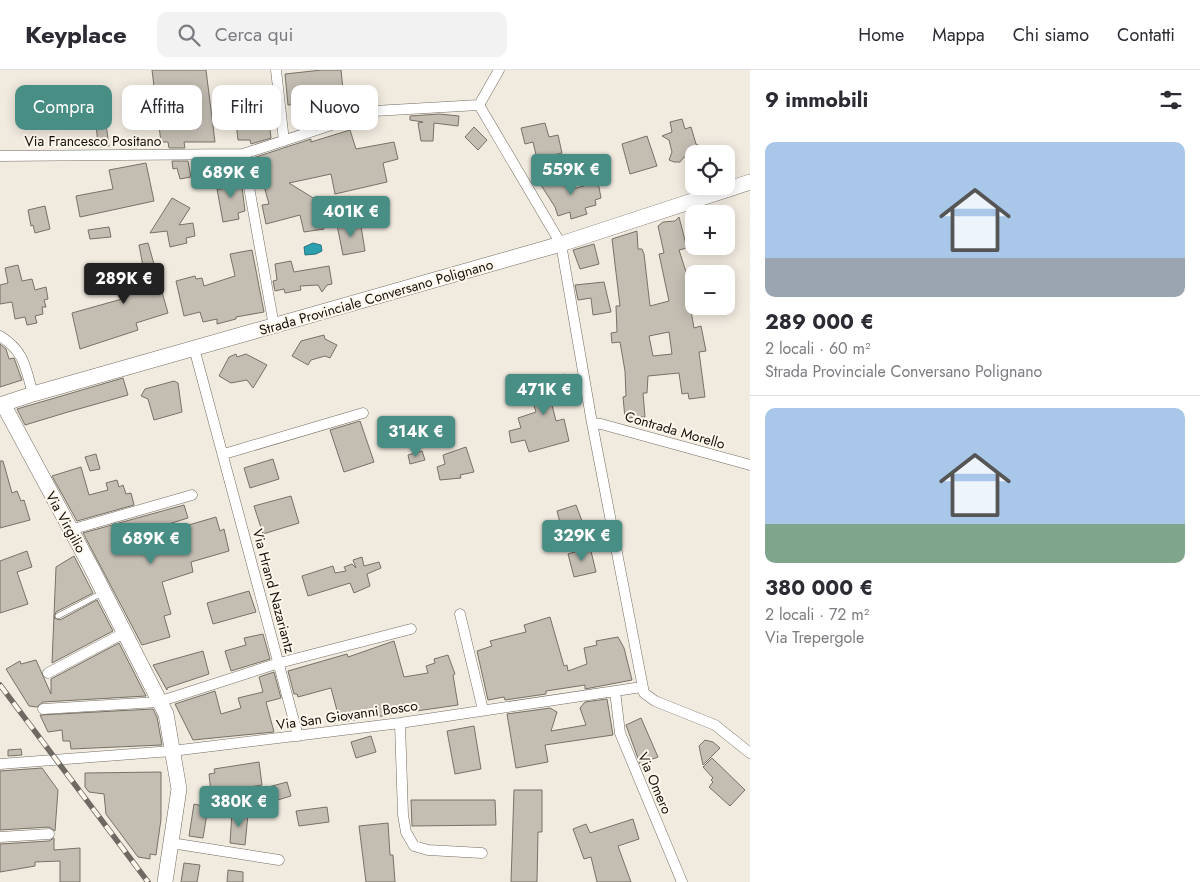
<!DOCTYPE html>
<html lang="it">
<meta charset="utf-8">
<style>
:root{--surface:#fff;--page:#f2f2f3;--text:#2b2b33;--muted:#7c7c81;--line:#e1e1e2;--accent:#498e84}
body{margin:0;font-family:Jost,sans-serif;background:var(--page);color:var(--text);height:100vh;display:flex;flex-direction:column;font-size:19px;white-space:nowrap}
*{box-sizing:border-box;margin:0}
p{font-size:16px;color:var(--muted)}
.icon{flex:none;width:28px;height:28px;fill:none;stroke:currentColor;stroke-width:2;stroke-linecap:round;stroke-linejoin:round}
.map{position:relative;flex:1;overflow:hidden}
.sheet{display:flex;flex-direction:column;background:var(--surface);width:450px}
.sheet>*{flex:none}
.hud{position:absolute;left:15px;top:15px;width:475px;height:45px;display:flex;gap:10px}
.fabs{position:absolute;left:685px;top:75px;display:grid;gap:10px}
.fabs a{display:grid;place-items:center;width:50px;height:50px;border-radius:10px;background:var(--surface);box-shadow:0 2px 12px #0003;font-size:25px}
.price{position:absolute;translate:-50% -42px;padding:0 11px;border-radius:5px;background:var(--accent);color:#fff;font-size:16px;line-height:32px;filter:drop-shadow(0 1px 2px #0008)}
.price::after{content:'';position:absolute;left:50%;top:30px;width:15px;height:11px;margin-left:-8px;background:inherit;clip-path:polygon(0 0,100% 0,50% 100%)}
.price.selected{background:#222;color:#fff}
ul{padding:0;list-style:none}
li{display:grid;align-content:center;gap:10px;height:265px;padding:0 15px}
li+li{border-top:1px solid var(--line)}
li span{display:grid;place-items:center;height:155px;border-radius:10px;color:#555}
li>.icon{margin-inline-start:auto}
span .icon{width:90px;height:90px;fill:#fffc;stroke-width:1}
li b{font-size:21px}
h2{display:flex;justify-content:space-between;align-items:center;height:60px;padding:0 15px;font-size:21px}
.pill{padding:0 18px;border-radius:10px;background:var(--surface);box-shadow:0 2px 12px #0003;font-size:18px;line-height:45px}
.pill.selected{background:var(--accent);color:#fff}
header{display:flex;align-items:center;gap:30px;box-sizing:border-box;height:70px;padding:0 25px;background:var(--surface);border-bottom:1px solid var(--line)}
header strong{font-size:24px}
nav{display:flex;gap:28px;margin-inline-start:auto;font-size:18px}
.search{width:350px;height:45px;background:var(--page);display:flex;align-items:center;gap:12px;box-sizing:border-box;padding:0 18px;border-radius:10px;color:var(--muted);font-size:19px}
main{display:flex;flex:1;min-height:0}
.map>svg:first-child{display:block}
.water{fill:#2da0af;stroke:#25757e}
.building{fill:#c3bdb2;stroke:#787167;fill-rule:evenodd}
.lines{fill:none;stroke-linecap:round;stroke-linejoin:round}
.lane-casing{stroke:#736d62;stroke-width:6}
.street-casing{stroke:#736d62;stroke-width:11}
.secondary-casing{stroke:#736d62;stroke-width:16}
.lane{stroke:#fff;stroke-width:5}
.street{stroke:#fff;stroke-width:10}
.secondary{stroke:#fff;stroke-width:15}
.rail-casing{stroke:#6e6a63;stroke-width:5.5}
.rail{stroke:#fef7ec;stroke-width:4;stroke-dasharray:11;stroke-linecap:butt}
.labels{text-anchor:middle;dominant-baseline:central;stroke-width:4;stroke-linejoin:round;paint-order:stroke}
.street-label{font-size:14px;fill:#12100c;stroke:#fef7ec}
</style>
<header>
<strong>Keyplace</strong>
<div class="search"><svg class="icon" aria-label="search" viewBox="0 0 24 24"><circle cx="10" cy="10" r="6"/><path d="M15 15l6 6"/></svg>Cerca qui</div>
<nav><a>Home</a><a>Mappa</a><a>Chi siamo</a><a>Contatti</a></nav>
</header>
<main>
<div class="map">
<svg width="750" height="812" viewBox="0 0 750 812">
<rect width="100%" height="100%" fill="#f1eadf"/>
<path class="water" d="M313,173L321,175L322,181L316,184L305,185L304,177Z"/>
<path class="building" d="M152,0H206L215,72H184L185,78H169L168,72H161Z
M322,0H341L344,29L288,35L285,4Z
M104,39L109,76L98,77L95,40Z
M268,40L271,68L251,74L250,70H238L235,44Z
M439,44L459,46L458,56L434,53L433,71H421L418,53L423,52L410,50V46Z
M682,49L685,59L691,57L696,74L700,76L698,84H694V89L684,87L680,92H674L669,90L672,82L669,70L662,66L672,62L670,52Z
M545,53L549,67L558,65L562,83L537,89L533,72L525,74L521,58Z
M474,57L487,70L478,80L465,67Z
M350,60L356,79L394,72L398,89L383,93L387,112L335,124L331,104L289,113L318,131L324,159L304,162L300,145L266,154L262,135L269,134L262,109L257,110L253,88L311,69V72Z
M647,66L657,96L630,104L622,74Z
M172,91H188L191,107L180,109L177,98L173,99Z
M146,93L154,131L80,147L76,126L113,119L109,100Z
M569,104L573,119L598,112L601,128L595,130L596,135L585,138L587,144L571,149L570,142L558,146L555,137L539,112Z
M236,105L238,117H242L245,141L238,143L239,149L223,152L217,119H222L220,107Z
M172,128L190,138L179,155L193,153L195,166L186,168L187,173L170,177L167,161L150,163Z
M45,136L50,159L35,163L33,155L31,156L28,140Z
M679,147L687,178L679,180L686,202L689,201L694,227V235L690,236L694,258L701,256L706,281L699,282L705,327L689,329L688,323L682,324L679,303L648,306L647,323H643L645,347L625,348L623,327L626,326L625,301L620,272L612,273L611,263L617,262L616,236H620L612,169L637,161L638,179H642L644,184L650,236L669,231L659,184L664,183L658,156L663,152L675,151ZM669,262L672,284L653,286L649,266Z
M360,150L365,181L343,185L337,155Z
M109,157L111,167L90,169L88,160Z
M148,173L168,243L136,253L138,260L80,279L72,243L122,229L114,202L143,196L139,175Z
M594,174L599,194L580,199L573,180Z
M252,180L264,242L236,247V249L217,254V249L203,252L200,242L184,246L176,211L195,206L196,209L202,208L204,216L235,206L230,184Z
M291,191L294,202L329,196L332,214L327,215L322,222L318,215L300,216L301,220L285,223L284,219L275,221L273,211L277,210L275,194Z
M18,195L22,211L32,209L35,220L46,217L48,229L44,230L46,237H42L43,244L35,246L37,253L27,255L25,247L15,249L12,232L0,234V215L8,213L5,198Z
M604,212L611,242L593,245L591,228L578,230L575,215Z
M324,265L325,269L337,275L330,288L325,286L311,290L308,295L292,286L301,271Z
M0,274L6,279L9,289L14,288L22,310L0,317Z
M236,284L237,287L246,284L267,295L253,318L247,310L231,313L219,306L229,287Z
M565,304L572,324L551,331L556,351L564,349L569,371L529,382L525,370L511,373L509,361L521,358L518,348L536,342L528,316Z
M123,308L128,325L68,342L25,355L17,339Z
M174,311L178,313L182,342L154,350L148,329L141,326L145,319Z
M360,351L374,392L344,402L330,360Z
M466,377L474,402L460,405L461,408L440,410L437,397L445,394L443,385Z
M422,381L425,390L410,394L408,385Z
M96,384L100,399L90,401L85,387Z
M273,389L279,409L250,418L244,398Z
M0,391H3L12,423L17,421L21,431L24,430L30,450L0,458Z
M81,397L89,425L108,420L106,413L117,410L119,417L123,415L126,424L131,423L134,435L77,451L52,406Z
M291,426L299,453L263,464L254,436Z
M184,435L188,448L139,463L145,483L186,470L182,457L216,447L220,461L224,459L229,481L191,492L193,502L162,512L171,544L164,546L170,567L142,575L83,463Z
M576,435L585,459L563,464L557,441Z
M590,477L596,502L574,507L568,484Z
M27,481L32,497L17,502L28,534L0,543V491Z
M74,486L93,523L56,542L54,548L60,550L97,530L113,561L52,593L56,497Z
M362,487L364,496L379,492L381,498L367,504L370,516L354,523L350,513L308,526L302,506L333,496L335,503L346,501L344,497L352,494L356,498L353,490Z
M249,521L256,542L213,554L207,533Z
M550,547L564,596L567,595L568,601L587,594L584,578L597,575L596,571L618,567L624,578L632,610L585,619V615L546,621V624L505,630L504,627L488,630L477,581L492,576L490,571L526,562L524,555Z
M263,564L270,589L231,601L225,581L246,575L244,568Z
M394,571L404,607L428,603L426,596L435,593L434,589L448,585L455,604L453,605L458,635L340,652L331,618L298,627L297,624H294L288,601L347,584L348,587Z
M119,573L146,626L43,632L37,637L29,636L6,599L20,591L21,594L36,590L51,624V609Z
M203,581L209,604L167,618V620L153,595Z
M274,602L281,628L266,632L274,662L193,670L175,634L215,621L221,644L241,638L238,628L263,622L259,607Z
M607,629L613,665L545,675L548,692L516,698L507,644L550,638L557,642L551,661L586,655L580,638L585,632Z
M153,639L157,647L162,675L71,679L70,671H63L62,660L48,662L40,645Z
M641,648L658,687L640,694L626,655Z
M474,656L481,699L455,704L447,661Z
M371,666L376,682L356,688L351,672Z
M705,670L713,672L720,678L703,695L699,676Z
M21,679L22,685L8,686V680Z
M712,688L745,720L730,736L709,717L713,712L711,710L713,708L703,697Z
M259,692L262,715L211,723L209,704L215,703L214,699Z
M42,698L58,720L55,761L49,757L0,760V701Z
M161,702V749L156,785L150,784V789L138,787L106,744L104,724L89,722L85,717V703Z
M287,712L291,726L261,735L257,720Z
M514,720H542V762H538L537,812H511Z
M411,730H495L496,755L412,756Z
M194,734L208,737L203,768L189,766Z
M327,737L329,752L299,756L296,741Z
M232,742L248,744L245,775L230,773Z
M633,749L639,769L618,776L631,812H597L591,787L584,789L573,759L586,754L590,763Z
M388,753L390,785H393L395,812H366L359,756Z
M54,768V780L80,778V812H60V791L35,792V796L0,802V774L49,771Z
M184,793L200,795L197,812H181Z
M228,800L243,802V812H227Z"/>
<g class="lines">
<g class="lane-casing">
<path id="lane" d="M58,546L102,523"/>
</g>
<g class="street-casing">
<path id="street" d="M276,0L284,71
M499,0L479,35L561,174L592,353L644,623L655,631L715,655L750,683
M243,84L274,256
M0,86L243,84L374,41L479,35
M0,266C25,282 25,297 33,324
M194,278L298,666
M592,353L601,354L750,395
M224,384L363,343
M70,460L192,425
M460,544L483,640
M48,603L124,563
M615,621L620,663L682,812
M43,639L158,632L279,593L411,559
M400,653L403,745L406,762L414,776L428,780L482,783
M0,694L172,681L400,653L642,617
M0,767L49,764
M171,773L279,790"/>
</g>
<g class="secondary-casing">
<path id="secondary" d="M3,334L92,499L166,644L179,719L165,812
M0,335L33,324L561,174L750,112"/>
</g>
<use href="#lane" class="lane"/>
<use href="#street" class="street"/>
<use href="#secondary" class="secondary"/>
<g class="rail-casing">
<path id="rail" d="M0,615L148,812"/>
</g>
<use href="#rail" class="rail"/>
</g>
<g class="labels">
<g class="street-label">
<text x="93" y="71">Via Francesco Positano</text>
<text transform="translate(376 227) rotate(-16)">Strada Provinciale Conversano Polignano</text>
<text transform="translate(675 360) rotate(16)">Contrada Morello</text>
<text transform="translate(66 452) rotate(61)">Via Virgilio</text>
<text transform="translate(274 521) rotate(75)">Via Hrand Nazariantz</text>
<text transform="translate(347 645) rotate(-8)">Via San Giovanni Bosco</text>
<text transform="translate(655 713) rotate(67)">Via Omero</text>
</g>
</g>
</svg>
<div class="fabs">
<a><svg class="icon" aria-label="locate" viewBox="0 0 24 24"><circle cx="12" cy="12" r="6"/><path d="M12 2v4M12 18v4M2 12h4M18 12h4"/></svg></a>
<a>+</a>
<a>−</a>
</div>
<b class="price" style="left:571px;top:126px">559K €</b>
<b class="price" style="left:231px;top:129px">689K €</b>
<b class="price" style="left:351px;top:168px">401K €</b>
<b class="price selected" style="left:124px;top:235px">289K €</b>
<b class="price" style="left:544px;top:346px">471K €</b>
<b class="price" style="left:416px;top:388px">314K €</b>
<b class="price" style="left:582px;top:492px">329K €</b>
<b class="price" style="left:151px;top:495px">689K €</b>
<b class="price" style="left:239px;top:758px">380K €</b>
<div class="hud">
<a class="pill selected">Compra</a>
<a class="pill">Affitta</a>
<a class="pill">Filtri</a>
<a class="pill">Nuovo</a>
</div>
</div>
<section class="sheet">
<h2>9 immobili<svg class="icon" aria-label="filters" viewBox="0 0 24 24"><path d="M4 7h16M4 17h16"/><circle cx="9" cy="7" r="2"/><circle cx="15" cy="17" r="2"/></svg></h2>
<ul>
<li><span style="background:linear-gradient(#a9c7e8 75%,#9aa5b1 0)"><svg class="icon" aria-label="home" viewBox="0 0 24 24"><path d="M3 11l9-7 9 7M6 9v11h12V9"/></svg></span><div><b>289 000 €</b><p>2 locali · 60 m²</p><p>Strada Provinciale Conversano Polignano</p></div></li>
<li><span style="background:linear-gradient(#a9c7e8 75%,#7fa58c 0)"><svg class="icon" aria-label="home" viewBox="0 0 24 24"><path d="M3 11l9-7 9 7M6 9v11h12V9"/></svg></span><div><b>380 000 €</b><p>2 locali · 72 m²</p><p>Via Trepergole</p></div></li>
</ul>
</section>
</main>
